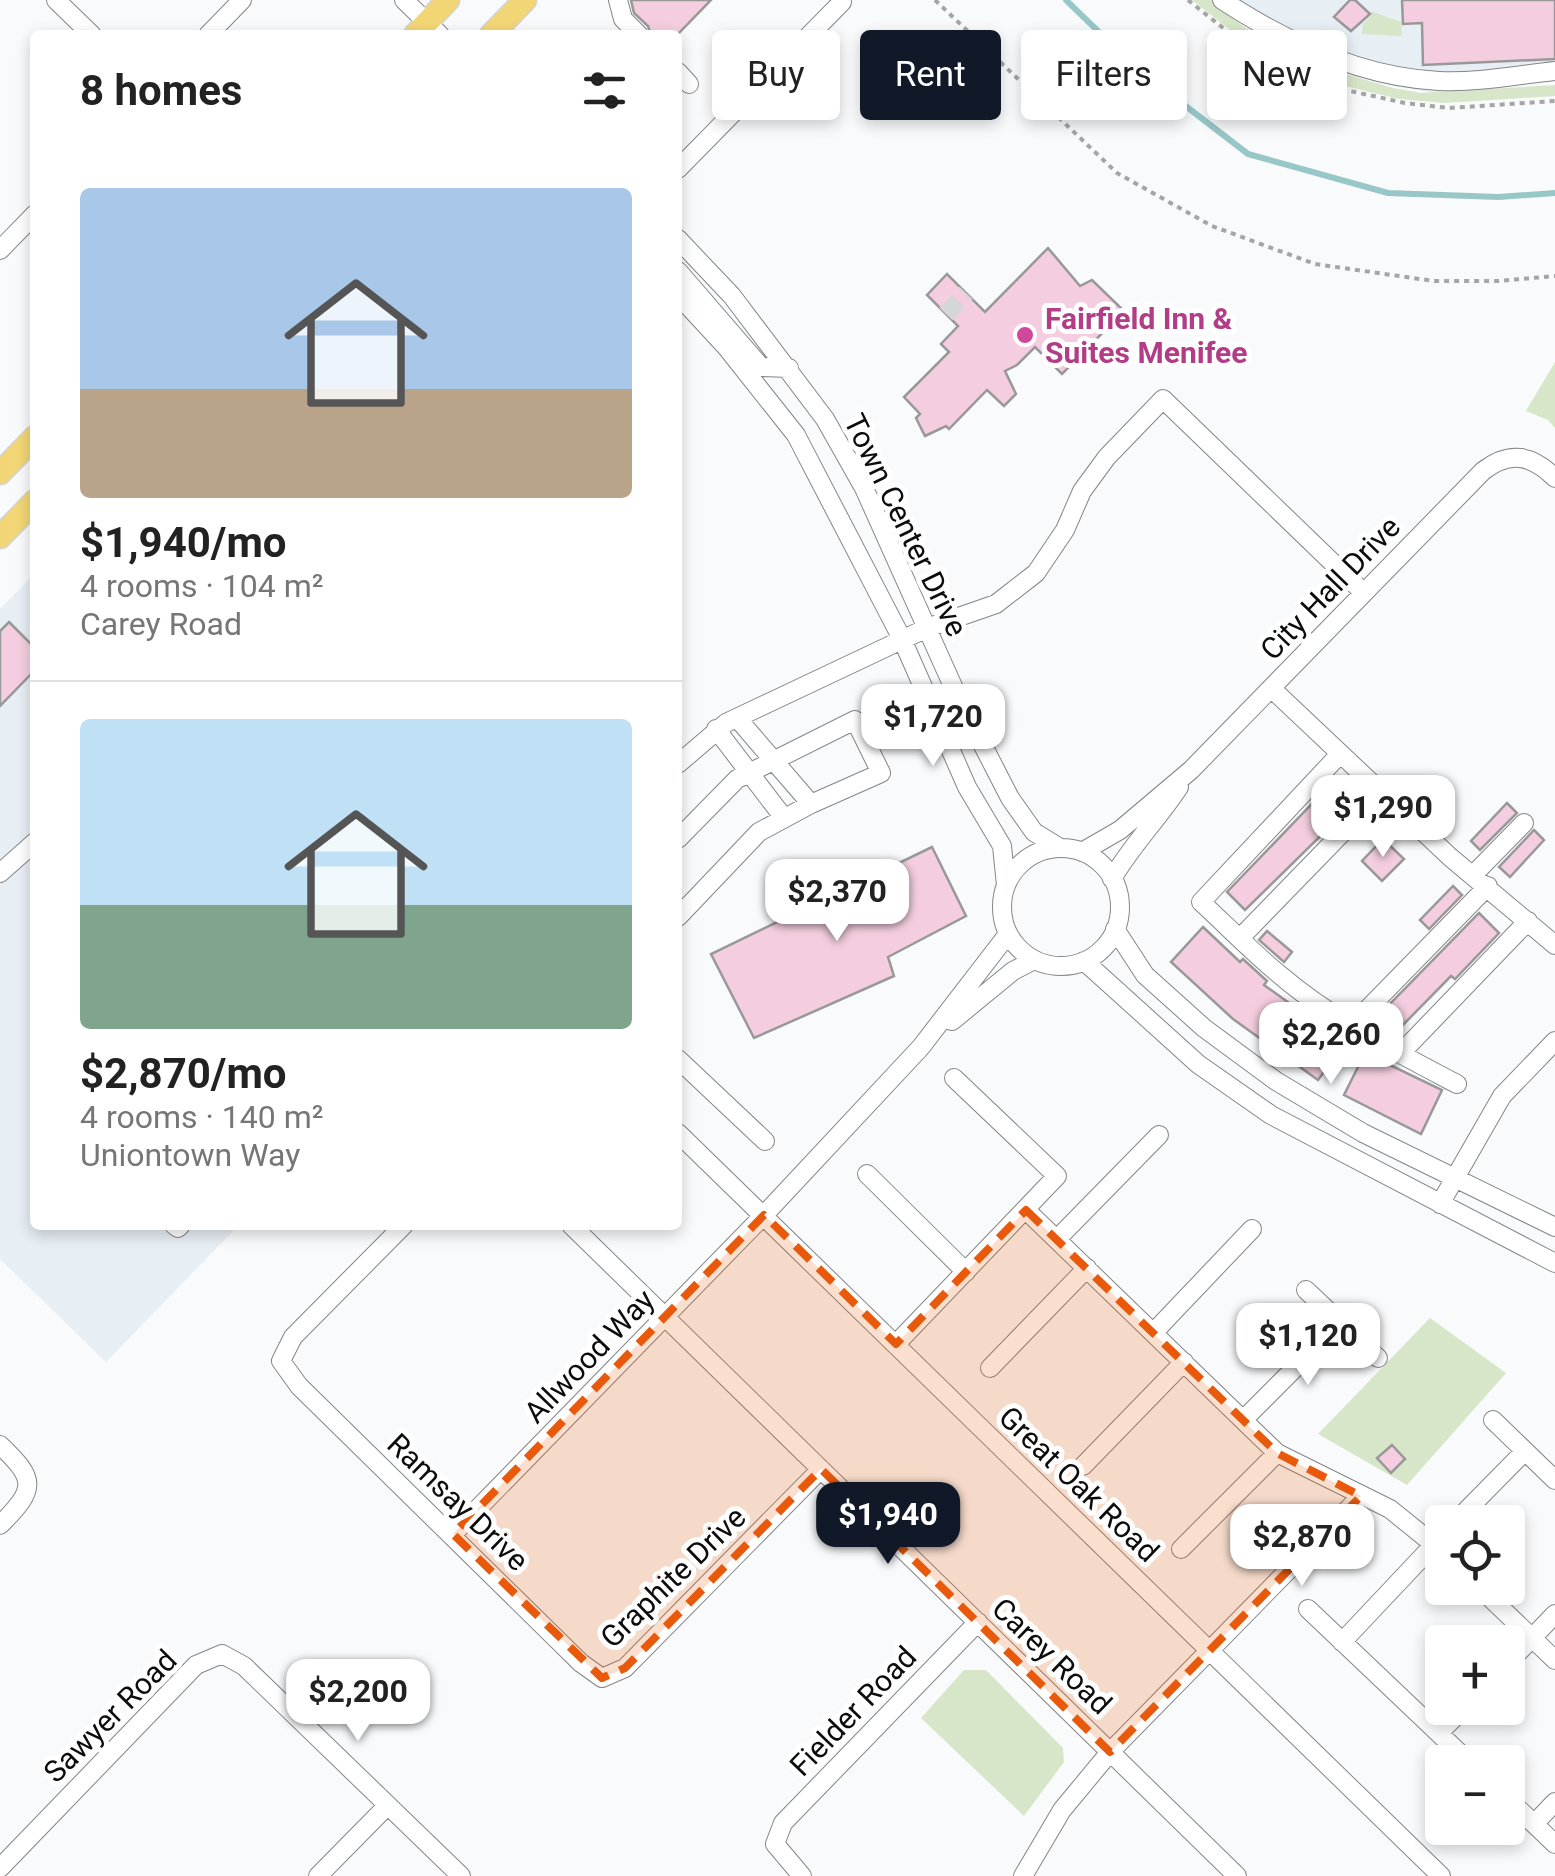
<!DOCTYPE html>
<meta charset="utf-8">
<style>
:root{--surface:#fff;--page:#f2f2f2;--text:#222;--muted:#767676;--line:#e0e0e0;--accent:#111827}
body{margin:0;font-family:Roboto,sans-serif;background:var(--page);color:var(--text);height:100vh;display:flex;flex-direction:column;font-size:38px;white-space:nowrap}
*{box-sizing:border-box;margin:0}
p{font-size:32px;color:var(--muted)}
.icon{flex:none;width:55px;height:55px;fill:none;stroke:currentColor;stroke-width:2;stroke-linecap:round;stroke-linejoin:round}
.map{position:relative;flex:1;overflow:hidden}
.details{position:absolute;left:30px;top:30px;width:652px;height:1200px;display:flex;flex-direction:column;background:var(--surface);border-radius:10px;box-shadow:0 5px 15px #0003}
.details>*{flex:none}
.hud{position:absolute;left:712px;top:30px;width:692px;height:90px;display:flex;gap:20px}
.controls{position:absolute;left:1425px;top:1505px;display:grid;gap:20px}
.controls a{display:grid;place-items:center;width:100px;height:100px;border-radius:10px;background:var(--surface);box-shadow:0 5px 15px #0003;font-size:50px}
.price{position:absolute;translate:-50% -85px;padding:0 22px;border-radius:20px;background:#fff;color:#222;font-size:32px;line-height:65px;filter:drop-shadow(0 2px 5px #0008)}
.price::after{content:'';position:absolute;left:50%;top:60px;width:30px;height:22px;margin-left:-15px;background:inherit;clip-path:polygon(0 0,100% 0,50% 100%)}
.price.current{background:var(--accent);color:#fff}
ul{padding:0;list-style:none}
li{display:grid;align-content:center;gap:20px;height:530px;padding:0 50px}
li+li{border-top:2px solid var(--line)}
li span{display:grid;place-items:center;height:310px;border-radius:10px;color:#555}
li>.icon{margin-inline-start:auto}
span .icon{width:180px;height:180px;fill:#fffc;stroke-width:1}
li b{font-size:42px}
h2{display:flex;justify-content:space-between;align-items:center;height:120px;padding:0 50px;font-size:42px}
.tag{padding:0 35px;border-radius:10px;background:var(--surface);box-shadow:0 5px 15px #0003;font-size:35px;line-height:90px}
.tag.current{background:var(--accent);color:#fff}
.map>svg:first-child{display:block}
.built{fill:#e7eef4}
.green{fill:#d7e6c8}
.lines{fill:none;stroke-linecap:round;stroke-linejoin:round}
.stream{stroke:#98c7c7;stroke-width:6}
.building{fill:#f4cee0;stroke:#999899;stroke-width:2.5}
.minor-tunnel{stroke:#d5d6d7;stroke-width:18;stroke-dasharray:18 9;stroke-linecap:butt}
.minor-casing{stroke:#848586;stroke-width:20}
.major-casing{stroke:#d3d3d3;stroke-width:25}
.path{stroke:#a4a5a5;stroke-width:4;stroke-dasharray:5 5;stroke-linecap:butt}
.minor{stroke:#fff;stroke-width:18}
.major{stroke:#f2d676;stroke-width:22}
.marked{fill:#e8590c;fill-opacity:0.2;stroke:#e8590c;stroke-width:8;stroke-dasharray:20 12;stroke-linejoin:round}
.hotel-dot{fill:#d1479c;stroke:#fff;stroke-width:4}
.labels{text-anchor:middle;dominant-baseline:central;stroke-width:10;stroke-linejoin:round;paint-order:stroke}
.hotel-label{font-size:30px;font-weight:bold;fill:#b23c85;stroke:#fff;text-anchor:start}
.street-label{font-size:30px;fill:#0c0c0c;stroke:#fff}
</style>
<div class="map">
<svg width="1555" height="1876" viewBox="0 0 1555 1876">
<rect width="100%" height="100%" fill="#f9fafb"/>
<path class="built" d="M1208,0H1555V78L1437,95L1291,54Z
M35,573V1225H239L106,1362L0,1259V609Z"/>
<path class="green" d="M1192,0H1211L1244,27L1301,61L1393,88L1421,93L1555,85V96L1445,103L1399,99L1345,86L1248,44Z
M1370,11L1401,22L1402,36L1362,34L1363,24L1372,15Z
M1555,362V428L1548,420L1526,411Z
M1430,1318L1506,1373L1407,1485L1318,1434Z
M964,1670H986L1063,1748L1064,1762L1024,1816L921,1718Z"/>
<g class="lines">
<path class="stream" d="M1066,0L1135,67L1248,154L1388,193L1498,197L1555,193"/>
</g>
<path class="building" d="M631,0H711L677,35H651L648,26L634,13Z
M1350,0H1355L1370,14L1351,31L1334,17Z
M1402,0H1555V59L1423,65L1422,23L1403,24Z
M1048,248L1080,286L1092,280L1124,311L1062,374L1035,347L1017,365L1005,371L1016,394L1004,406L987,390L949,429L946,426L925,436L916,418L920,414L904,397L949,352L941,344L958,326L927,295L947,274L985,312Z
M9,622L35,648V670L0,706V631Z
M1330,785L1351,806L1245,910L1227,892Z
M1507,803L1517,813L1480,850L1471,841Z
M1534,830L1544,840L1510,877L1499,867Z
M1383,839L1404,859L1382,881L1362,861Z
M932,847L966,916L888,957L894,976L754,1038L711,954Z
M1453,886L1462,895L1429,929L1420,920Z
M1479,913L1499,933L1455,979L1451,976L1398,1030L1384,1015L1388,1006Z
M1203,927L1240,962L1243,959L1267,981L1264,985L1345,1043L1318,1080L1233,1019L1171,962Z
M1267,931L1292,952L1284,962L1259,940Z
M1365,1053L1442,1090L1421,1134L1344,1095Z
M1392,1445L1405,1459L1391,1473L1377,1458Z"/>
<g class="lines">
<path class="minor-tunnel" d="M946,314L966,293"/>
<g class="minor-casing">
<path id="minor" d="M56,0L92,35
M404,0L440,35
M618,0L623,19L639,35
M1222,0C1286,42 1360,77 1439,81C1476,83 1517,75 1555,71
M208,35L242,0
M678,72L689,84
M678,169L842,2L840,0
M678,239L732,296L825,419L864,488L956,693L1010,798L1034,832L1060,848
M0,250L35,214
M678,271L761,367L789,368
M678,295L727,348L796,435L902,639L967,787L1002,846L1006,885
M1271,688L1450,857L1555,945
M737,718L811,804
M716,729L784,818
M1340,754L1201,902C1227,926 1252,952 1280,975C1333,1020 1396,1052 1457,1084
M678,764L726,723L927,628L996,604L1036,573L1065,530L1082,491L1107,457L1163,399L1364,593
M678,839L737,779L855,720L881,773L811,804L759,832L678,917
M1002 907a59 59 0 1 1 118 0a59 59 0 1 1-118 0Z
M1082,852L1120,830L1191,770L1483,471C1510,450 1532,455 1555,478
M0,873L35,842
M1473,875L1524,823
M1112,879C1131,846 1158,819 1179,787
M1115,929L1145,975L1204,1028L1276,1081L1363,1133L1555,1227
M1240,938L1381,793
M1084,961L1198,1064L1271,1115L1555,1263
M952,1021L1013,971L1034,960
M1352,1025L1488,886
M1400,1054L1528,921
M678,1059L765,1141
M678,1133L1441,1876
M867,1174L966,1272
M1440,1204L1502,1096L1555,1041
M1026,1210L1277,1453L1390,1509L1442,1551
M174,1225L178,1228L181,1225
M404,1225L293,1337L281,1361L299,1386L581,1663L602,1678L625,1668L821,1469
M571,1225L1237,1876
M1057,1239L1159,1135
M1306,1290L1378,1358
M1153,1333L1252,1229
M896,1344L1057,1176L954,1078
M990,1368L1087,1268
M1243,1420L1340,1323
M1493,1420L1555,1480
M0,1445C37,1480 36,1489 0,1525
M1083,1466L1184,1362
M1455,1522L1525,1451
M453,1534L764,1215L921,1047L1008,934
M1181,1549L1277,1453
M1480,1588L1555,1660
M1308,1609L1469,1762
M1342,1642L1442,1536
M1508,1663L1555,1614
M1439,1733L1464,1708
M1508,1799L1555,1844
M1534,1824L1555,1802
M0,1868L196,1665L222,1654L244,1666L461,1876
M318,1876L387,1806
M802,1876L775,1844L783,1823L978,1622
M1023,1876L1062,1810L1110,1752L1361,1496"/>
</g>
<g class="major-casing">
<path id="major" d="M415,35L448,0
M491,35L525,0
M0,473L35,437
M0,537L35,501"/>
</g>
<path class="path" d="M935,0L1117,173L1212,226L1315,264L1434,281H1498L1555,276
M1188,0L1257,55L1314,83L1405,103L1449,108L1555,101"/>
<use href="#minor" class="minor"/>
<use href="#major" class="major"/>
</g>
<path class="marked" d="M1026,1210L1277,1453L1361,1496L1110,1752L821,1469L625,1668L602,1678L453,1534L764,1215L896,1344Z"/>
<circle class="hotel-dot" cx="1025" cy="335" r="10"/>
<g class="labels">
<g class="hotel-label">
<text x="1045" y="318">Fairfield Inn &amp;<tspan x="1045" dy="34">Suites Menifee</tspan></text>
</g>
<g class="street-label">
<text transform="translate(906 525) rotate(64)">Town Center Drive</text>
<text transform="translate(1330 588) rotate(-46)">City Hall Drive</text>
<text transform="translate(589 1356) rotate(-46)">Allwood Way</text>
<text transform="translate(1079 1484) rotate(44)">Great Oak Road</text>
<text transform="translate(458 1502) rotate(44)">Ramsay Drive</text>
<text transform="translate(673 1577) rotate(-44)">Graphite Drive</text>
<text transform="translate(1052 1656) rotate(44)">Carey Road</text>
<text transform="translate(853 1711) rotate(-46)">Fielder Road</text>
<text transform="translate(110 1716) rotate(-45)">Sawyer Road</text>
</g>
</g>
</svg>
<div class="controls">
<a><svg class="icon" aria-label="locate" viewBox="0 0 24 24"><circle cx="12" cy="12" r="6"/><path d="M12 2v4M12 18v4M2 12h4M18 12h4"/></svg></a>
<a>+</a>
<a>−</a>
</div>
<b class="price" style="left:933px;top:769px">$1,720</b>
<b class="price" style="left:1383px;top:860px">$1,290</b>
<b class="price" style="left:837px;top:944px">$2,370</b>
<b class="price" style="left:1331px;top:1087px">$2,260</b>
<b class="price" style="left:1308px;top:1388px">$1,120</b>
<b class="price current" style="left:888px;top:1567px">$1,940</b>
<b class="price" style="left:1302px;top:1589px">$2,870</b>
<b class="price" style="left:358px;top:1744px">$2,200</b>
<div class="hud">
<a class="tag">Buy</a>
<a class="tag current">Rent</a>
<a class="tag">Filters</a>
<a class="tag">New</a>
</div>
<section class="details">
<h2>8 homes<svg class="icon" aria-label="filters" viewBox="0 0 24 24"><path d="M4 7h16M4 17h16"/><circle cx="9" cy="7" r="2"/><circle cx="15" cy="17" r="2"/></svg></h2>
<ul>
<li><span style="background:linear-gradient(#a9c7e8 65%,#b9a48a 0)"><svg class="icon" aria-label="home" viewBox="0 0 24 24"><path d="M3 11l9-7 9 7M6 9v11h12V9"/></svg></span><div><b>$1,940/mo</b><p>4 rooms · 104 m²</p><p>Carey Road</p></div></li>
<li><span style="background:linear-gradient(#bfe0f5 60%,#7fa58c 0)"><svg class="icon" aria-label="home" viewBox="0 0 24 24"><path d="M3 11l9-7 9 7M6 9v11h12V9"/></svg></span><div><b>$2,870/mo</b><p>4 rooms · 140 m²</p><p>Uniontown Way</p></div></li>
</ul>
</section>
</div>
